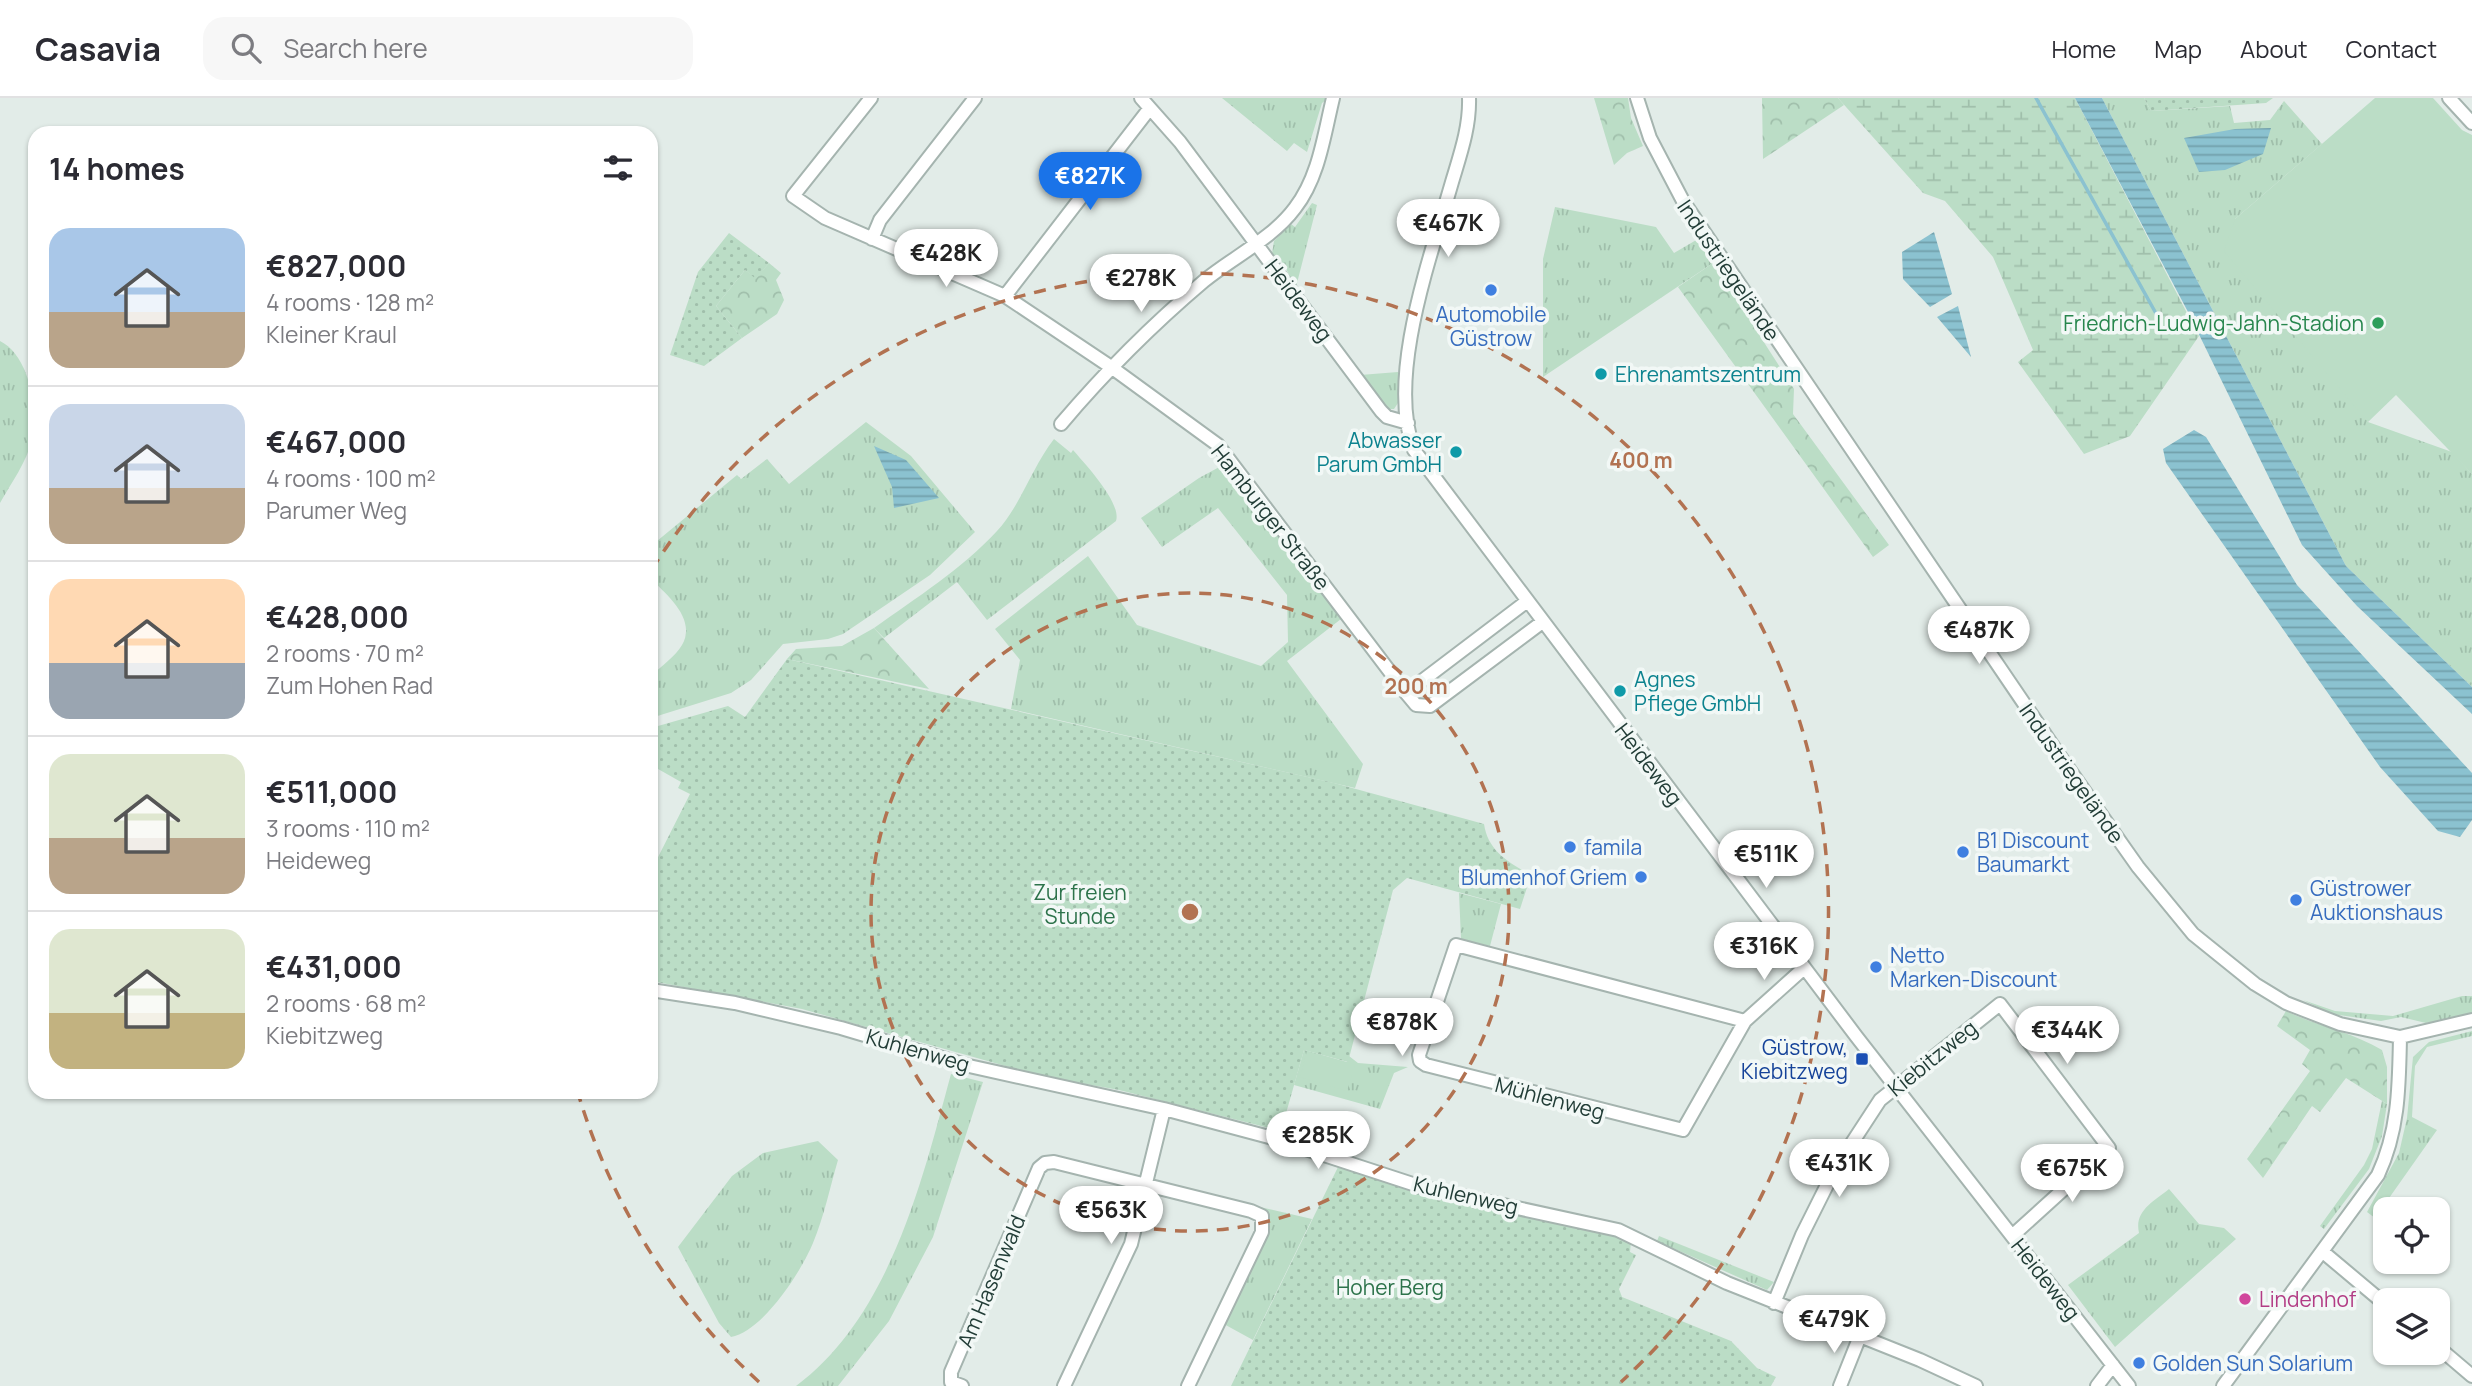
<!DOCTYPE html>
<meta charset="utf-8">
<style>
:root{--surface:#fff;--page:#f7f7f7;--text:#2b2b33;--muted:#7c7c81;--line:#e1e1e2;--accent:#1a73e8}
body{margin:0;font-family:Manrope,sans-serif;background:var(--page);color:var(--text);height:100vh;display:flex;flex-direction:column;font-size:26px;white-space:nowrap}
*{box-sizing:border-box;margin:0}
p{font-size:23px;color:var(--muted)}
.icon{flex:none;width:38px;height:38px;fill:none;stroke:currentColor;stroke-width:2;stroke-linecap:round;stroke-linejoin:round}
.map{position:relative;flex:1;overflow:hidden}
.sheet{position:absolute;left:28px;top:28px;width:630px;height:973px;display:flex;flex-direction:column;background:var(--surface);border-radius:21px;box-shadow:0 2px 5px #0004}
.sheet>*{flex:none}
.fabs{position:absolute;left:2373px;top:1099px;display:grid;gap:14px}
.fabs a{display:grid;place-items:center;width:77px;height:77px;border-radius:14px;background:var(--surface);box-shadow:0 2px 5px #0004;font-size:35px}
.price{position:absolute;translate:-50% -60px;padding:0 16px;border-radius:24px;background:#fff;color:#222;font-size:23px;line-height:46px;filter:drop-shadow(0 2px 4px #0008)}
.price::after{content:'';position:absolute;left:50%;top:42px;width:21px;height:16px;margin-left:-10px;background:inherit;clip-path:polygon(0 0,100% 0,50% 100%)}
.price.on{background:var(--accent);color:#fff}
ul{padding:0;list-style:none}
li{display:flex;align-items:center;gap:21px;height:175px;padding:0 21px}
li+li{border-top:2px solid var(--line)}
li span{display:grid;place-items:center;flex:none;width:196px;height:140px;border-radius:21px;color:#555}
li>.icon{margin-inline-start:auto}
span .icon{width:84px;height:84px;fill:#fffc;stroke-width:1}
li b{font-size:30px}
h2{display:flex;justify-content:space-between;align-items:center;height:84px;padding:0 21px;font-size:30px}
header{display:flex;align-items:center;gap:42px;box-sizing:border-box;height:98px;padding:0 35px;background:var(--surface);border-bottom:2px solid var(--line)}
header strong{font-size:33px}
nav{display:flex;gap:38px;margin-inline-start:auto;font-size:24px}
.search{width:490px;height:63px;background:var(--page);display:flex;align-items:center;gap:18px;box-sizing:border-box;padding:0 24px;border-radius:21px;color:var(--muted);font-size:26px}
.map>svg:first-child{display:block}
.grass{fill:url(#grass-tufts)}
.forest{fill:url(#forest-crowns)}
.wetland{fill:url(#wetland-marsh)}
.garden{fill:url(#garden-dots)}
.pitch{fill:#bbddc6}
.water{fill:url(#water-rules)}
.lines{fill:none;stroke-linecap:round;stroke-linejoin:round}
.stream{stroke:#8bc2d0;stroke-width:3.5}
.minor-casing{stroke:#a5b4af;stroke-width:16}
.minor{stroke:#fff;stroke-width:12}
.ring{fill:none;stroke:#b27251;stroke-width:3.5;stroke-dasharray:12 9}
.shop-dot{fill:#3f7fe0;stroke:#f2f8f6;stroke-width:2.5}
.leisure-dot{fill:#2e9e5b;stroke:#f2f8f6;stroke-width:2.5}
.culture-dot{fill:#0f9aa8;stroke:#f2f8f6;stroke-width:2.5}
.transit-dot{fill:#1a4fb4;stroke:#f2f8f6;stroke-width:2.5}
.hotel-dot{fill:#d1479c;stroke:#f2f8f6;stroke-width:2.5}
.labels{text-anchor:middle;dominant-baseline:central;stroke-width:7;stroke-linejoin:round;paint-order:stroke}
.street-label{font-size:21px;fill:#223d37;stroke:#f2f8f6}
.shop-label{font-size:21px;fill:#366cbe;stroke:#f2f8f6;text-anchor:start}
.leisure-label{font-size:21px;fill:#27864d;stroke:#f2f8f6;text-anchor:end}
.culture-label{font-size:21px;fill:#0d838f;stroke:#f2f8f6;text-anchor:start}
.park-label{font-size:21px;fill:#2d734b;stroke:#f2f8f6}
.transit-label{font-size:21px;fill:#164399;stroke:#f2f8f6;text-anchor:end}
.hotel-label{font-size:21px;fill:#b23c85;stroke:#f2f8f6;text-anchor:start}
.centre{fill:#b27251;stroke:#f2f8f6;stroke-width:3.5}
.ring-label{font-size:21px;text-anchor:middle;font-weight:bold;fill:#b27251;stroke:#f2f8f6;stroke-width:7;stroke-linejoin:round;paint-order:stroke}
</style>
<header>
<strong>Casavia</strong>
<div class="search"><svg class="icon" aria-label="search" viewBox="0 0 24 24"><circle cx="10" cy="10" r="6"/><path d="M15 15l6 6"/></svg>Search here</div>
<nav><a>Home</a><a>Map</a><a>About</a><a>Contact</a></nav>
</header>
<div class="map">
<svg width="2472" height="1288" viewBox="0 0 2472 1288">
<defs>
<pattern id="grass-tufts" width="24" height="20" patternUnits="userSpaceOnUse" patternTransform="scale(1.75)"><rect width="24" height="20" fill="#bbddc6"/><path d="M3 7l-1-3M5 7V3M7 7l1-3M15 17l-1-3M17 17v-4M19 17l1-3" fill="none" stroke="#a0bfab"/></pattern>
<pattern id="forest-crowns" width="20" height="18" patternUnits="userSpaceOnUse" patternTransform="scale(1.75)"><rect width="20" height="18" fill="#bbddc6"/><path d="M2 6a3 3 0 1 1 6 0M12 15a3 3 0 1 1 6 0" fill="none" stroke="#a0bfab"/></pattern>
<pattern id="wetland-marsh" width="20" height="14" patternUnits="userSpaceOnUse" patternTransform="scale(1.75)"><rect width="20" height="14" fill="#bbddc6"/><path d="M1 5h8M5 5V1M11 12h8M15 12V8" fill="none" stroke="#a0bfab"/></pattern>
<pattern id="garden-dots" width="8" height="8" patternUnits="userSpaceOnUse" patternTransform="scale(1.75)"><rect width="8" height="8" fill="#bbddc6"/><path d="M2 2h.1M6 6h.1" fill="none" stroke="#a0bfab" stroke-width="1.8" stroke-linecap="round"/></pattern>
<pattern id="water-rules" width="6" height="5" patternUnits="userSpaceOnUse" patternTransform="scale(1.75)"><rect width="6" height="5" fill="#8bc2d0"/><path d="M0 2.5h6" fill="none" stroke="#719faa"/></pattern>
</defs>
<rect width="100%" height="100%" fill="#e2ece8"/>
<path class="grass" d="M1222,0H1329L1322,5L1307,54L1294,45L1287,53Z
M2102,0H2144L2151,13L2230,8L2234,25L2270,22L2284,3L2322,46L2235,121L2368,324L2452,354L2472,376V589L2346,468Z
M1312,105L1317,107L1296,189L1281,162L1278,164L1272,156L1274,143L1291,126L1295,129Z
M1555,109L1656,129L1674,155L1698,141L1713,165L1543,279V161Z
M0,243C29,257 39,312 32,341C27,364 11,385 0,405Z
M1398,274V305L1394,311H1387L1360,277Z
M866,324L911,358L975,434L930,477L843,536L828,541L783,546L751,582L731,595L651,620V578C660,569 676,558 682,547C697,521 667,497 651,481V448L737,377L741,381L767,361L789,386Z
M1054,341L1071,355L1073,352C1085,366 1122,405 1116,423L987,522L957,484L884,540L874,530C916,500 962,471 997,433C1021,407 1032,369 1054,341Z
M1223,367L1341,521L1287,563L1363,666L1355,690L1011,611L1020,562L995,531L1088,458L1137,527L1261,568L1288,544L1287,497L1218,410L1162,449L1141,420L1199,380Z
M1459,795L1501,806L1490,848L1461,841Z
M2462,898H2472V916L2426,925L2401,919L2381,923L2332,916L2303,902L2335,913L2393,918Z
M2472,933V938L2427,949L2415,968L2412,1019L2437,1032L2375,1120L2367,1114L2399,1055L2407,1020L2413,959L2429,944Z
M1304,952L1347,964L1349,958L1358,965L1408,969L1394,975L1380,1011L1294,987Z
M951,976L983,984L933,1139L889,1223L838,1288H796C890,1218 922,1083 951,976Z
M2382,1003L2387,1006L2382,1038L2369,1071L2324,1131L2320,1128L2364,1067L2372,1051Z
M818,1043L838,1062C830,1089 824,1119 813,1145C801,1174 763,1233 731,1239L719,1225L678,1149L732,1078L763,1055Z
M2169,1091L2199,1126L2224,1130L2236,1141L2115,1249L2068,1187L2139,1135C2134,1113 2153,1104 2169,1091Z
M1260,1109L1312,1121L1253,1242L1222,1225L1267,1134L1268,1124Z
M1659,1138L1774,1184L1767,1192L1657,1143Z"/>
<path class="forest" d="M1594,0H1628L1631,20L1643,48L1627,55L1614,67Z
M1762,0H1838L1844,7L1763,61Z
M769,165L781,175L776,182L784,202L777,216L742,240L716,208L745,172L756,180Z
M1713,165L1794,291L1793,316L1889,447L1873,459L1678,189Z
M874,530L929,591L787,561L796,551L842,548Z
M2286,913C2317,928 2352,934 2382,952L2387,969V1006L2346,980L2320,1014L2312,1008L2263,1080L2247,1061L2310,973L2302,966L2310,952L2277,928Z"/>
<path class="wetland" d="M1838,0H2075L2199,238L2130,338L2084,356L2018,264L2033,252L1993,159L1945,103L1923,95Z"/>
<path class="garden" d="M2144,0H2273L2266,5L2151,13Z
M729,135L769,165L756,181L745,172L716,208L742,240L704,268L670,257L698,174Z
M787,561L1334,685L1484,726C1488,753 1508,764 1531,777L1520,811L1407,780L1393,792L1348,964L1304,952L1281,1033L1119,992L1041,978L802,911L651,883V773L690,696L678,690L681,684L651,667V630L728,608L745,619Z
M1338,1069L1421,1094L1591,1130L1631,1144L1630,1154L1636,1157L1619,1191L1622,1199L1731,1243L1757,1270L1776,1279L1771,1288H1231Z"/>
<path class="pitch" d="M2375,0H2433L2462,32L2472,37V376L2396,297L2368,324L2224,153L2235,121Z
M1307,953L1355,967L1347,993L1300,979Z"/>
<path class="water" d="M2075,0H2102L2346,468L2472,589V616L2357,508L2302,447L2187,212Z
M2271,30L2263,56L2225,72L2199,74L2184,40L2235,31Z
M1934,134L1952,196L1930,209L1903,181L1902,154Z
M1958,208L1971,259L1937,219Z
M2194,332L2206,339L2297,487L2472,675V722L2460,739L2438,733L2380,669L2166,365L2163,351Z
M874,348L906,362L939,400L894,410L892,389Z"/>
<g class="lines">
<path class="stream" d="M2036,0L2158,219"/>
<g class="minor-casing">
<path id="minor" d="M871,0L793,98L825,120L1005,198L1111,269L1218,347L1406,595
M1141,0L1180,44L1381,313L1387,319L1408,325
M1469,0C1470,29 1460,57 1452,84C1431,158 1386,279 1414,352L1856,938L2129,1288
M1637,0L1650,40L1683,103L2059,657L2138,769L2193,836L2255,886L2286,905L2340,926L2400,939L2472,922
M2449,0L2472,25
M872,141L880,122L975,0
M1005,198L1150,10
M1061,326C1105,274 1152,227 1204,183C1233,159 1272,141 1295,110C1319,79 1324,37 1333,0
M1526,504L1406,595L1416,607L1430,608L1541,525
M651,892L735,905L841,930L969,968L1164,1011L1269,1039L1425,1090L1618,1132L1727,1185L1920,1262L1976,1288
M1745,923L1456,847L1419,957L1420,963L1426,967L1683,1032L1745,923L1804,870
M2323,1154L2385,1206
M1774,1205L1802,1137L1835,1071L1880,1002L2000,906L2109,1050L2012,1138
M2438,1249L2472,1278
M962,1288L951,1284V1274L1039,1070L1045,1065L1054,1064L1251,1113L1262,1118V1134L1188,1288
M1064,1288L1131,1146L1164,1011
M1840,1288L1860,1238
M2097,1288L2113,1267
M2223,1288L2378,1077C2399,1032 2399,988 2400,939"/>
</g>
<use href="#minor" class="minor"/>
</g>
<g class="ring">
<circle cx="1190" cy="814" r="319"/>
<path d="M759 1284A638 638 0 0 1 578 995M652 471A638 638 0 1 1 1621 1284"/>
</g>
<g class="shop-dot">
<circle cx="1491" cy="192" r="7"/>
<circle cx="1570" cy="749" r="7"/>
<circle cx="1963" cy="754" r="7"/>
<circle cx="1641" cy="779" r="7"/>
<circle cx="2296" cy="802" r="7"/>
<circle cx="1876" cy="869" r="7"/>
<circle cx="2139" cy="1265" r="7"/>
</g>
<circle class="leisure-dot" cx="2378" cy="225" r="7"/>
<g class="culture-dot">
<circle cx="1601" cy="276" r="7"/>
<circle cx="1456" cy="354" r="7"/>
<circle cx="1620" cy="593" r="7"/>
</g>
<rect class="transit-dot" x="1855" y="954" width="14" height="14" rx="3.5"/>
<circle class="hotel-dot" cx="2245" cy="1201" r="7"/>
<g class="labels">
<g class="street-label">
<text transform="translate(1729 172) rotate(56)">Industriegelände</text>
<text transform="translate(1299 202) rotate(53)">Heideweg</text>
<text transform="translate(1271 419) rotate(52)">Hamburger Straße</text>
<text transform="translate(1649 666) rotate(53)">Heideweg</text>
<text transform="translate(2072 675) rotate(55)">Industriegelände</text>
<text transform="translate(918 952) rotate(16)">Kuhlenweg</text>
<text transform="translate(1932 960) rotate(-39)">Kiebitzweg</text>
<text transform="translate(1550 1000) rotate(15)">Mühlenweg</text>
<text transform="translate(1466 1097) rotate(13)">Kuhlenweg</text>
<text transform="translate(2046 1181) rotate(52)">Heideweg</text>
<text transform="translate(991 1183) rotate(-67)">Am Hasenwald</text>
</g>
<g class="shop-label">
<text x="1491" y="216" text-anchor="middle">Automobile<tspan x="1491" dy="24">Güstrow</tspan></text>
<text x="1977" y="742">B1 Discount<tspan x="1977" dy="24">Baumarkt</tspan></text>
<text x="1584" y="749">famila</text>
<text x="1627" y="779" text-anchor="end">Blumenhof Griem</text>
<text x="2310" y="790">Güstrower<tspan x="2310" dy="24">Auktionshaus</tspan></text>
<text x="1890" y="857">Netto<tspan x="1890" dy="24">Marken-Discount</tspan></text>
<text x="2153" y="1265">Golden Sun Solarium</text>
</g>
<g class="leisure-label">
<text x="2364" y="225">Friedrich-Ludwig-Jahn-Stadion</text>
</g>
<g class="culture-label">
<text x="1615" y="276">Ehrenamtszentrum</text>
<text x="1442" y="342" text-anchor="end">Abwasser<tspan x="1442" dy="24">Parum GmbH</tspan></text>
<text x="1634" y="581">Agnes<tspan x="1634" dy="24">Pflege GmbH</tspan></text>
</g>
<g class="park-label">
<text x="1080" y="794">Zur freien<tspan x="1080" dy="24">Stunde</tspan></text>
<text x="1390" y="1189">Hoher Berg</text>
</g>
<g class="transit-label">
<text x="1848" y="949">Güstrow,<tspan x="1848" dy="24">Kiebitzweg</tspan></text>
</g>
<g class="hotel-label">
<text x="2259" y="1201">Lindenhof</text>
</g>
</g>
<circle cx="1190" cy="814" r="10" class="centre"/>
<g class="ring-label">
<text x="1641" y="370">400 m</text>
<text x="1416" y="596">200 m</text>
</g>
</svg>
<div class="fabs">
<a><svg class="icon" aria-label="locate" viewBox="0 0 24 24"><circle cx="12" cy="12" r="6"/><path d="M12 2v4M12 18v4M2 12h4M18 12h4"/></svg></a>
<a><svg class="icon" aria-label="layers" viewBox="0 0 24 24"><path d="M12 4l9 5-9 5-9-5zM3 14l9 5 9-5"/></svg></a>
</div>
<b class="price on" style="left:1090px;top:114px">€827K</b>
<b class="price" style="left:1448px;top:161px">€467K</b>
<b class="price" style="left:946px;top:191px">€428K</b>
<b class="price" style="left:1141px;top:216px">€278K</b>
<b class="price" style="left:1979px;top:568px">€487K</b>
<b class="price" style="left:1766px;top:792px">€511K</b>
<b class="price" style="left:1764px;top:884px">€316K</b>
<b class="price" style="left:1402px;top:960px">€878K</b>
<b class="price" style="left:2067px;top:968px">€344K</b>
<b class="price" style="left:1318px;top:1073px">€285K</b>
<b class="price" style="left:1839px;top:1101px">€431K</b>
<b class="price" style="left:2072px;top:1106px">€675K</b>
<b class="price" style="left:1111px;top:1148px">€563K</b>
<b class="price" style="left:1834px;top:1257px">€479K</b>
<section class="sheet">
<h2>14 homes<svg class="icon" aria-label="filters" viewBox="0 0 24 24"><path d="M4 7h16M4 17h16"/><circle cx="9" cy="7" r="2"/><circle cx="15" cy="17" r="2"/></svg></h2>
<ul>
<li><span style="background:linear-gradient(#a9c7e8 60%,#b9a48a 0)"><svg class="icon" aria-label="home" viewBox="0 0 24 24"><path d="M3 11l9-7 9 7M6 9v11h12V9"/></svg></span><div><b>€827,000</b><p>4 rooms · 128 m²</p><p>Kleiner Kraul</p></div></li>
<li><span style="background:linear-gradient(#c9d6e8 60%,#b9a48a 0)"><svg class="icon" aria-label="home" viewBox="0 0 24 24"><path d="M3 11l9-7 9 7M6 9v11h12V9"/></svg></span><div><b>€467,000</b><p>4 rooms · 100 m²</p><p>Parumer Weg</p></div></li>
<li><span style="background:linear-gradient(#ffd9b3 60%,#9aa5b1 0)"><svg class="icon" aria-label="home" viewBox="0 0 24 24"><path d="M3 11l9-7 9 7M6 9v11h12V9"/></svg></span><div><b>€428,000</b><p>2 rooms · 70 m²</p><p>Zum Hohen Rad</p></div></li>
<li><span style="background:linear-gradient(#dfe7d0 60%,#b9a48a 0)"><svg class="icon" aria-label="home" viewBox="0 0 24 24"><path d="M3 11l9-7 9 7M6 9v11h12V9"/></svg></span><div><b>€511,000</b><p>3 rooms · 110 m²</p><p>Heideweg</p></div></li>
<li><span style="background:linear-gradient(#dfe7d0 60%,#c2b280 0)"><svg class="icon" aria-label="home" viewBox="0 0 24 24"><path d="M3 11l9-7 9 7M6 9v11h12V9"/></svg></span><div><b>€431,000</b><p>2 rooms · 68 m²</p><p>Kiebitzweg</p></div></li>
</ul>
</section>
</div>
